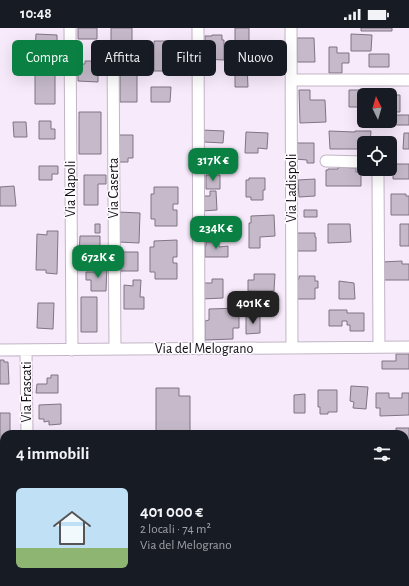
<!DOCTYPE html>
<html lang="it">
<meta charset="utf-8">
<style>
:root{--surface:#171b24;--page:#20242c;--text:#f1f3f6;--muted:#9ea1a6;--line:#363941;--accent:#0b8043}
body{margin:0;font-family:"Alegreya Sans",sans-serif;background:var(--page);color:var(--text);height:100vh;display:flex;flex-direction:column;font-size:15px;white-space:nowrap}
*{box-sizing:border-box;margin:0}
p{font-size:13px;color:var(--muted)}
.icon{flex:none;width:22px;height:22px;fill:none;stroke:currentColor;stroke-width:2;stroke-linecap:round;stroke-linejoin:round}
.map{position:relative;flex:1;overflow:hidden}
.details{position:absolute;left:0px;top:402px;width:409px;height:156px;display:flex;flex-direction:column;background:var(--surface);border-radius:12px 12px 0 0;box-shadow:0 4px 16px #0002}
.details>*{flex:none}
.hud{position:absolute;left:12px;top:12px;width:385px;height:36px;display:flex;gap:8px}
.needle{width:26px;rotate:355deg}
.buttons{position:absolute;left:357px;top:60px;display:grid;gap:8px}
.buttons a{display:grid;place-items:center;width:40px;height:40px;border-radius:6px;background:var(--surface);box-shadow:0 4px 16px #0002;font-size:20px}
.price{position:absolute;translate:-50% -34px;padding:0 9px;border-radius:8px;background:var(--accent);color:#fff;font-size:13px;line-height:26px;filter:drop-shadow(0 1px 2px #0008)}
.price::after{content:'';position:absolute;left:50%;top:24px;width:12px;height:9px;margin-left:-6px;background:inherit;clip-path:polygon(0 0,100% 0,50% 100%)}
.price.on{background:#222;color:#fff}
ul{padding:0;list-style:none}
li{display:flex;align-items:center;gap:12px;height:100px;padding:0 16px}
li+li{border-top:1px solid var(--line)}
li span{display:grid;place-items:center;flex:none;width:112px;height:80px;border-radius:6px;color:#555}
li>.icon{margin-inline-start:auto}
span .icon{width:48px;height:48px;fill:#fffc;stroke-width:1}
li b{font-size:17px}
h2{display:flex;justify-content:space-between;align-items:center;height:48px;padding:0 16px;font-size:17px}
.chip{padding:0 14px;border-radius:6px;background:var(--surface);box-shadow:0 4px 16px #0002;font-size:14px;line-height:36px}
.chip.on{background:var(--accent);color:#fff}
.status{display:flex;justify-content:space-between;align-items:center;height:28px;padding:0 20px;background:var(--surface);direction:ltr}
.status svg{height:11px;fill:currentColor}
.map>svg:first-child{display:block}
.building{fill:#c6baca;stroke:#807584}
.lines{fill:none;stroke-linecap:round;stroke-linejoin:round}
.street-casing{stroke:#c2b5c6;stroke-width:13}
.street{stroke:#fff;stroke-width:11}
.labels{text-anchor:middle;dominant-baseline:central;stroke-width:3;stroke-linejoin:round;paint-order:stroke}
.street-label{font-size:14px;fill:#0f0b10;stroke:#fefbff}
</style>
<div class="status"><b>10:48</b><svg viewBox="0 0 49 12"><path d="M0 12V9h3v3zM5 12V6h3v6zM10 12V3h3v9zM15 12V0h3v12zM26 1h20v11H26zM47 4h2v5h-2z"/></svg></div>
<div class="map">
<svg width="409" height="558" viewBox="0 0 409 558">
<rect width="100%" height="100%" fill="#f7eafb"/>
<path class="building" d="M78,0H97V11H78Z
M111,0H132V17H111Z
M235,0H249V21H235Z
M361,0H392V3H361Z
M36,6L57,7V25H35Z
M351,6L372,7L371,23H351Z
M212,7H222V12H224V32L202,31V16H205V8H212Z
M297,10H314L315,34H297Z
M154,13H173V43H154Z
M329,19H337V25H349V35H342V45H329Z
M369,26H389V39H369Z
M85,33H98V54L78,53V36H85Z
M235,36H247L248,59H235Z
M35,38H55V76H35Z
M120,39H137V74H120Z
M151,59H171L170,74H151Z
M299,62H310V72H325L326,94L300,95Z
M349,62H363V79H349Z
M390,67H400V84H390Z
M79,84H101V126H79Z
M394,87H409V97H394Z
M390,89H392V97H372V93H390Z
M39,93H51V101H55V111H39Z
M13,94H26L27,109H14Z
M202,102L224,103L223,115L204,114V108L202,107Z
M329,103L355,104V103H371L370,115H364V121H330Z
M246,104L268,105L267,121L258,120V125H245Z
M404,105H409V121H403Z
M118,107H133V130H128V134H117Z
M295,115H314V135H307V132L295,131Z
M222,125V136H205V126Z
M393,136H409V151H393Z
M39,138H58V146H52V152H39Z
M338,139L356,140V144H361V158H326V142H328V141H338Z
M84,147H106V156H98V177H84Z
M206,147H220V161H206Z
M249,150H265V162H263V172H251V169H246V152H249Z
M315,151V168L299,169L298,152Z
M14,158L16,178H0V159Z
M154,159H178V176H173V182H177V198H155V191H151V166H154Z
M210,163H216L217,182L202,183L201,168H210Z
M391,166H406V168H409V187H391Z
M304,182H317V189H304Z
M118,184L140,185L139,215L118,214Z
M274,187L275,208L260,209V220H249V195H251V188Z
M95,196H100V205H95Z
M328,196H350L351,214L328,215Z
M400,196H409V218H400Z
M207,197H223V206H206Z
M47,203H58L57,246L46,245V242H36L37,206L47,207Z
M297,205H315V209H316V223H297Z
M80,208H100V226H86V228H79Z
M177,212V229H173V235H177V251H155V244H150V219H154V213Z
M206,214H219V219L228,218V229H205V218H206Z
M120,224H138V243H119Z
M402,233V236H409V252H382V234Z
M97,237H107L106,263H91V252H86V244H96Z
M254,246H275L274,263H248V252H254Z
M299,248H315V253H318V260H315V271H297V251H299Z
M212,251H223V270L202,271V255H212Z
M133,252H141L140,269H144V281H124V257L133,258Z
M339,253L354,255L355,271H339Z
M81,269H97V304H81Z
M38,275H54L53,301L37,300Z
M239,280V300H233V311L205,312V293L209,292V281Z
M329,282H347V285H364V303H350V297H347V293H342V298H329Z
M246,289H260V305L246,306Z
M396,326H409V341H382V333H396Z
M0,332H4V334H8L9,356H0Z
M51,347H58V365H36L37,356H47V350H51Z
M351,358L368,359L366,381L353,380L354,374L350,373Z
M156,360H179V368H190V406H156Z
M318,362H337V384H328V386H320V379H318Z
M376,365H389V370H402V365H409V387L380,388V380H376Z
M305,366V385H294V367Z
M61,376V396L49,397V393L44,394V391H39V377Z
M0,385H10V406H4V413H0Z
M396,400H409V422H405V406H396Z
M405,430H409V445H405Z
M57,554H65V558H57Z
M152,554H175V558H152Z
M207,554H229V558H207Z"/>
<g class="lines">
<g class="street-casing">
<path id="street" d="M70,0L72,322
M198,0L199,321
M291,0L292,320
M113,23L115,321
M292,52H409
M326,133L364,134
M376,141L378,148L379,319
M0,322L409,319
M26,322L27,406
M405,484H409
M0,489H4
M309,554V558"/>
</g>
<use href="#street" class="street"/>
</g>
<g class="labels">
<g class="street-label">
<text transform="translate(114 160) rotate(-90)">Via Caserta</text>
<text transform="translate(292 160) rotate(-90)">Via Ladispoli</text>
<text transform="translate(71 161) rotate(-90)">Via Napoli</text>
<text x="204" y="321">Via del Melograno</text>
<text transform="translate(27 364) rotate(-90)">Via Frascati</text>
</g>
</g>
</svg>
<div class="buttons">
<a><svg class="needle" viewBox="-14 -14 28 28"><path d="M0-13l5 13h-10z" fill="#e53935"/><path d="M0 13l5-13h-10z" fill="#9ea1a6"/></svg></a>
<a><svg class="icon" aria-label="locate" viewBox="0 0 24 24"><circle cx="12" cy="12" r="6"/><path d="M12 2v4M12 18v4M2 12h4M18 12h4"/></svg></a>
</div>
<b class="price" style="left:213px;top:154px">317K €</b>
<b class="price" style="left:216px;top:222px">234K €</b>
<b class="price" style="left:98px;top:251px">672K €</b>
<b class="price on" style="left:253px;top:297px">401K €</b>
<div class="hud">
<a class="chip on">Compra</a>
<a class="chip">Affitta</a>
<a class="chip">Filtri</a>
<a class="chip">Nuovo</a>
</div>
<section class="details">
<h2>4 immobili<svg class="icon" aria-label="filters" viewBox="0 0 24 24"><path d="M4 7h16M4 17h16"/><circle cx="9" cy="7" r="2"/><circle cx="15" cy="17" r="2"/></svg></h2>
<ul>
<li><span style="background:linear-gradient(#bfe0f5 75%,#8fb573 0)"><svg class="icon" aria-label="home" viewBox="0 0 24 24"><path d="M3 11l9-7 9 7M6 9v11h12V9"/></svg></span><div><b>401 000 €</b><p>2 locali · 74 m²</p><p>Via del Melograno</p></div></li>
</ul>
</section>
</div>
